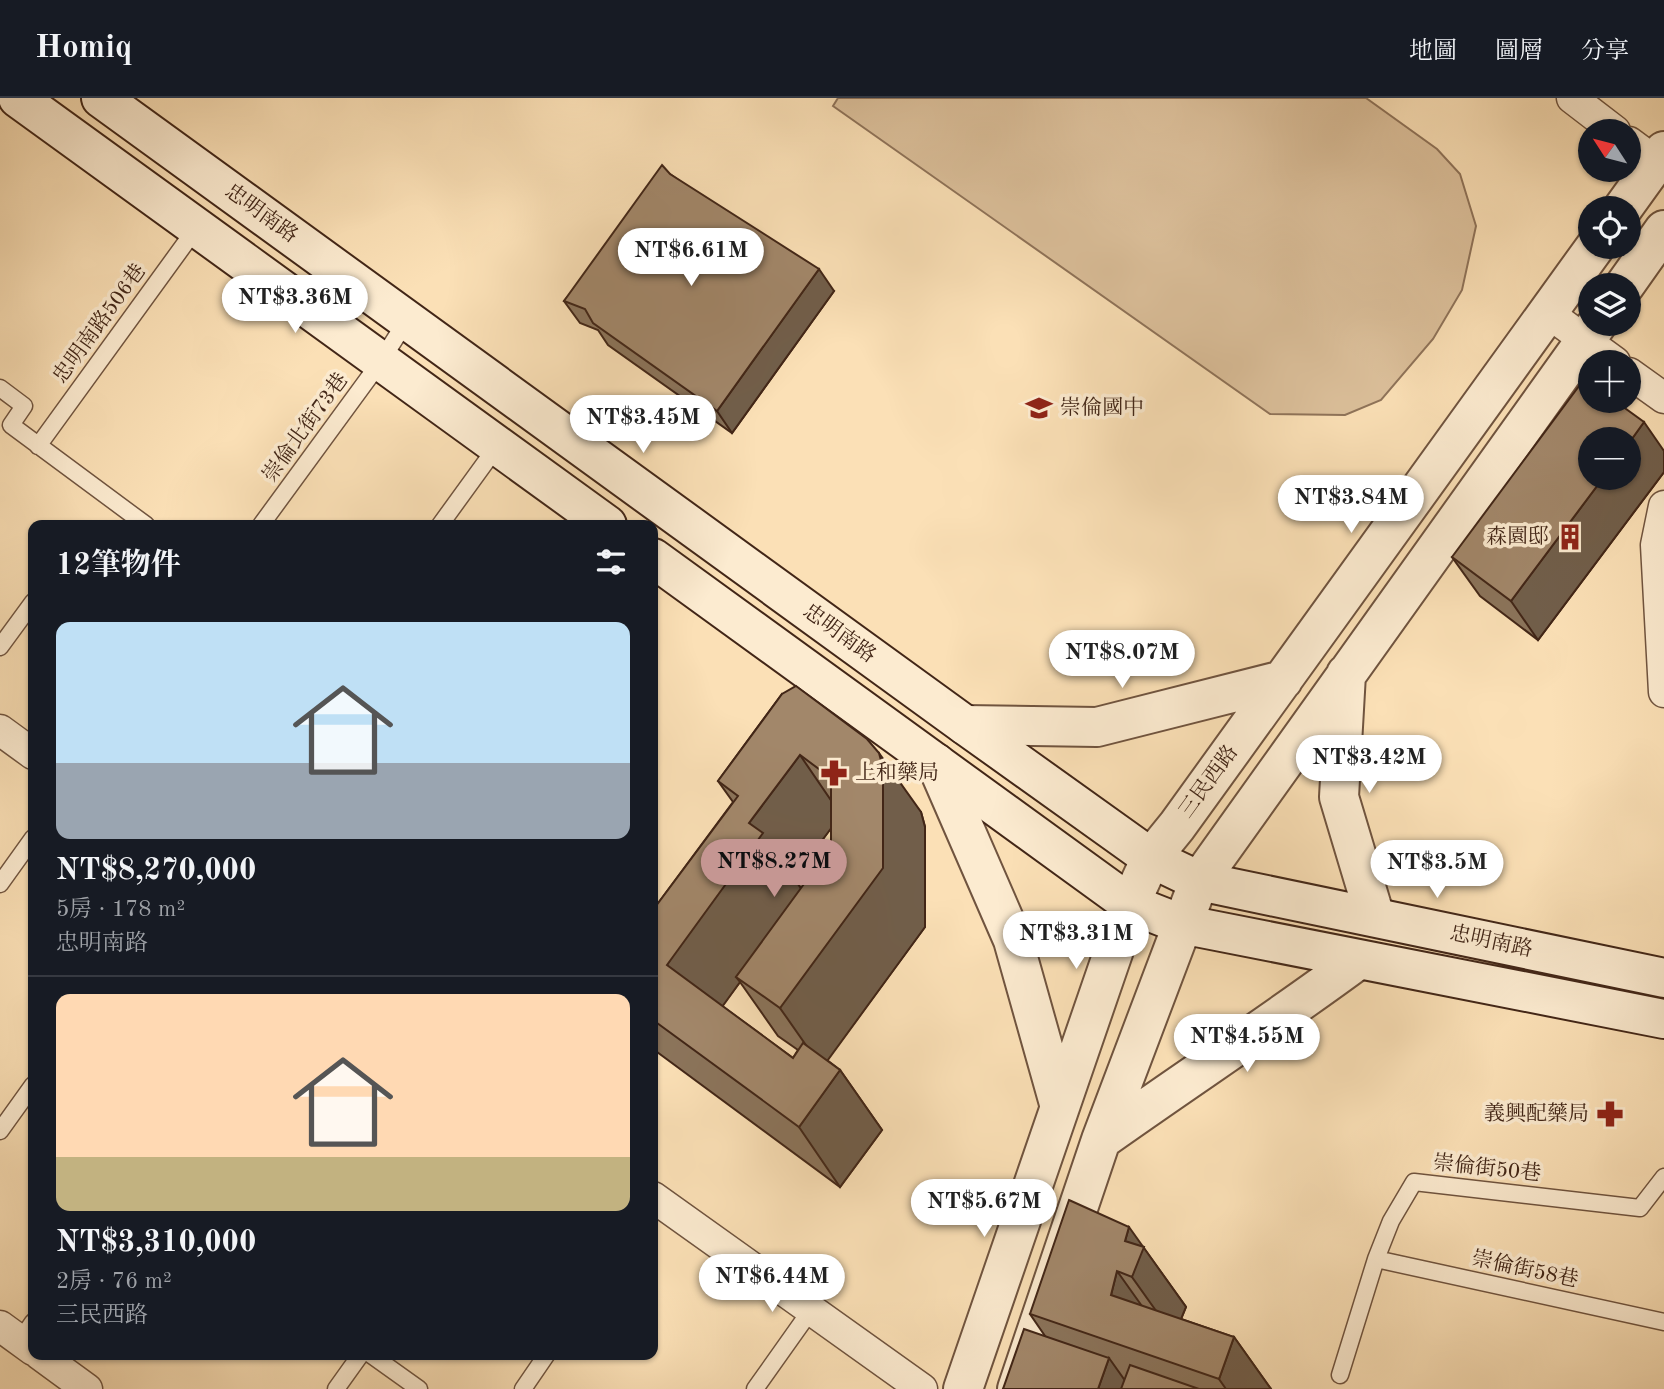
<!DOCTYPE html>
<html lang="zh-TW">
<meta charset="utf-8">
<style>
:root{--surface:#171b24;--page:#20242c;--text:#f1f3f6;--muted:#9ea1a6;--line:#363941;--accent:#c59692}
body{margin:0;font-family:"Old Standard TT","Noto Serif TC",serif;background:var(--page);color:var(--text);height:100vh;display:flex;flex-direction:column;font-size:26px;white-space:nowrap}
*{box-sizing:border-box;margin:0}
p{font-size:23px;color:var(--muted)}
.icon{flex:none;width:38px;height:38px;fill:none;stroke:currentColor;stroke-width:2;stroke-linecap:round;stroke-linejoin:round}
.map{position:relative;flex:1;overflow:hidden}
.side{position:absolute;left:28px;top:422px;width:630px;height:840px;display:flex;flex-direction:column;background:var(--surface);border-radius:14px;box-shadow:0 2px 5px #0004}
.side>*{flex:none}
.needle{width:46px;rotate:306deg}
.fabs{position:absolute;left:1578px;top:21px;display:grid;gap:14px}
.fabs a{display:grid;place-items:center;width:63px;height:63px;border-radius:50%;background:var(--surface);box-shadow:0 2px 5px #0004;font-size:35px}
.price{position:absolute;translate:-50% -60px;padding:0 16px;border-radius:24px;background:#fff;color:#222;font-size:23px;line-height:46px;filter:drop-shadow(0 2px 4px #0008)}
.price::after{content:'';position:absolute;left:50%;top:42px;width:21px;height:16px;margin-left:-10px;background:inherit;clip-path:polygon(0 0,100% 0,50% 100%)}
.price.on{background:var(--accent);color:#111}
ul{padding:0;list-style:none}
li{display:grid;align-content:center;gap:14px;height:371px;padding:0 28px}
li+li{border-top:2px solid var(--line)}
li span{display:grid;place-items:center;height:217px;border-radius:14px;color:#555}
li>.icon{margin-inline-start:auto}
span .icon{width:126px;height:126px;fill:#fffc;stroke-width:1}
li b{font-size:30px}
h2{display:flex;justify-content:space-between;align-items:center;height:84px;padding:0 28px;font-size:30px}
header{display:flex;align-items:center;gap:42px;box-sizing:border-box;height:98px;padding:0 35px;background:var(--surface);border-bottom:2px solid var(--line)}
header strong{font-size:33px}
nav{display:flex;gap:38px;margin-inline-start:auto;font-size:24px}
.map>svg:first-child{display:block}
.green{fill:#dcc09b;stroke:#8f7359;stroke-width:2}
.lines{fill:none;stroke-linecap:round;stroke-linejoin:round}
.service-casing{stroke:#70543f;stroke-width:19}
.minor-casing{stroke:#70543f;stroke-width:33}
.tertiary-casing{stroke:#70543f;stroke-width:42}
.secondary-casing{stroke:#422617;stroke-width:42}
.service{stroke:#fcebd0;stroke-width:16}
.minor{stroke:#fcebd0;stroke-width:30}
.tertiary{stroke:#fcebd0;stroke-width:38}
.secondary{stroke:#fcebd0;stroke-width:38}
.wall{fill:#8b745b;stroke:#422617;stroke-width:2;fill-rule:evenodd}
.shaded-wall{fill:#715e4a;stroke:#422617;stroke-width:2}
.building{fill:#a2876a;stroke:#422617;stroke-width:2}
.labels{text-anchor:middle;dominant-baseline:central;stroke-width:7;stroke-linejoin:round;paint-order:stroke}
.street-label{font-size:21px;fill:#422617;stroke:#fcebd0}
.poi-label{font-size:21px;fill:#422617;stroke:#fcebd0;text-anchor:start}
</style>
<header>
<strong>Homiq</strong>
<nav><a>地圖</a><a>圖層</a><a>分享</a></nav>
</header>
<div class="map">
<svg width="1664" height="1291" viewBox="0 0 1664 1291">
<rect width="100%" height="100%" fill="#fbe0b6"/>
<filter id="stains"><feTurbulence type="fractalNoise" baseFrequency=".00286" numOctaves="4"/><feColorMatrix values="0 0 0 0 .2 0 0 0 0 .09 0 0 0 0 .02 0 0 0 .5 -.17"/></filter>
<radialGradient id="worn" r=".72"><stop offset=".6" stop-color="#630" stop-opacity="0"/><stop offset="1" stop-color="#630" stop-opacity=".3"/></radialGradient>
<path class="green" d="M838,0H1366L1437,51L1460,76L1476,128L1462,192L1433,241L1381,302L1345,317L1270,316L833,8Z"/>
<g class="lines">
<g class="service-casing">
<path id="service" d="M0,290L24,308L11,327L146,427
M38,348L197,129
M261,427L381,263L407,222
M440,427L498,347
M0,549L33,504
M0,786L33,740
M0,1033L33,987
M1376,1161L1664,1224
M20,1243L33,1224
M370,1256L419,1291
M1340,1277L1376,1161L1391,1123L1414,1084L1640,1110L1664,1079
M336,1291L361,1256
M523,1291L547,1256
M755,1291L811,1212"/>
</g>
<g class="minor-casing">
<path id="minor" d="M1572,0L1615,33
M1629,44L1664,70
M1548,215L1615,264
M1629,275L1664,300
M1664,408L1656,447L1664,594
M0,632L33,656
M653,1099L922,1291
M0,1228L33,1252
M39,1256L87,1291"/>
</g>
<g class="tertiary-casing">
<path id="tertiary" d="M1623,110L1664,53
M1625,187L1664,132
M1346,576L1339,699L1375,819
M965,627L1097,629L1283,582
M936,665L1013,842L1060,1009
M1101,1042C1187,981 1274,924 1358,862
M963,1291L1114,852L1130,806L1151,760L1177,728L1595,149
M1017,1291L1101,1042L1199,783L1597,226"/>
</g>
<g class="secondary-casing">
<path id="secondary" d="M18,0L607,427
M101,0L965,627L1151,760L1199,783L1664,880
M653,460L1130,806L1181,826L1664,921"/>
</g>
<use href="#service" class="service"/>
<use href="#minor" class="minor"/>
<use href="#tertiary" class="tertiary"/>
<use href="#secondary" class="secondary"/>
</g>
<path class="wall" d="M670,76L834,193L732,335L608,247L598,232L580,225L564,203Z
M1664,353V374L1538,542L1480,498L1452,459Z
M782,596L921,714L925,729V829L827,962L840,972L882,1032L840,1089L653,951V812L733,704L718,683ZM831,730V749L801,790L794,780ZM740,884L778,938L798,952L793,960L722,908Z
M1143,1149L1186,1209L1181,1221L1234,1239L1271,1291H1003L1045,1238L1030,1216Z"/>
<path class="shaded-wall" d="M819,171L834,193L732,335L717,313Z
M1644,324L1664,353V374L1538,542L1511,503L1603,380H1629V345Z
M879,655L921,714L925,729V829L822,970L780,910Z
M800,657L841,717L794,780L804,795L736,879L740,884L709,927L667,867L749,725Z
M840,972L882,1032L840,1089L799,1029Z
M1129,1129L1186,1209L1174,1238L1132,1179L1125,1143Z
M1117,1173L1159,1232L1111,1197Z
M1234,1239L1271,1291H1226L1219,1281Z
M1109,1260L1131,1291H1098Z"/>
<path class="building" d="M662,67L670,76L819,171L717,313L593,225L585,211L564,203Z
M1585,280L1591,284V303H1615L1644,324L1629,345V341H1591V380H1603L1511,503L1452,459Z
M796,588L867,641L879,655L883,670V770L780,910L736,879L831,749V680L800,657L749,725L763,735L667,867L793,960L803,945L840,972L799,1029L653,922V812L738,698L718,683L782,596Z
M1069,1102L1129,1129L1125,1143L1144,1149L1132,1179L1117,1173L1111,1197L1234,1239L1219,1281L1030,1216Z
M1024,1231L1109,1260L1098,1291H1003Z
M1130,1267L1199,1291H1121Z"/>
<defs>
<g id="school-bare" transform="scale(2.1)"><path d="M0-5L7-2L0 1L-7-2ZM-4 1L0 2.5L4 1V4Q0 6-4 4Z" fill="#8f2418" stroke="#fcebd0" stroke-width="2.5" paint-order="stroke"/></g>
<g id="building-bare" transform="scale(2.1)"><path d="M-4-6H4V6H1V3H-1V6H-4ZM-2.5-4.3h1.7v1.8h-1.7ZM.8-4.3h1.7v1.8H.8ZM-2.5-1h1.7V.8h-1.7ZM.8-1h1.7V.8H.8Z" fill="#8f2418" stroke="#fcebd0" stroke-width="2.5" paint-order="stroke"/></g>
<g id="pharmacy-bare" transform="scale(2.1)"><path d="M-2-6h4v4h4v4h-4v4h-4v-4h-4v-4h4Z" fill="#8f2418" stroke="#fcebd0" stroke-width="2.5" paint-order="stroke"/></g>
</defs>
<g fill-rule="evenodd">
<use href="#school-bare" x="1039" y="310"/>
<use href="#building-bare" x="1570" y="439"/>
<use href="#pharmacy-bare" x="834" y="675"/>
<use href="#pharmacy-bare" x="1610" y="1016"/>
</g>
<g class="labels">
<g class="street-label">
<text transform="translate(261 116) rotate(36)">忠明南路</text>
<text transform="translate(100 226) rotate(-54)">忠明南路506巷</text>
<text transform="translate(306 330) rotate(-54)">崇倫北街73巷</text>
<text transform="translate(839 536) rotate(36)">忠明南路</text>
<text transform="translate(1209 684) rotate(-54)">三民西路</text>
<text transform="translate(1491 844) rotate(12)">忠明南路</text>
<text transform="translate(1487 1071) rotate(6)">崇倫街50巷</text>
<text transform="translate(1525 1172) rotate(12)">崇倫街58巷</text>
</g>
<g class="poi-label">
<text x="1060" y="310">崇倫國中</text>
<text x="1549" y="439" text-anchor="end">森園邸</text>
<text x="855" y="675">上和藥局</text>
<text x="1589" y="1016" text-anchor="end">義興配藥局</text>
</g>
</g>
<rect width="100%" height="100%" filter="url(#stains)"/>
<rect width="100%" height="100%" fill="url(#worn)"/>
</svg>
<div class="fabs">
<a><svg class="needle" viewBox="-14 -14 28 28"><path d="M0-13l5 13h-10z" fill="#e53935"/><path d="M0 13l5-13h-10z" fill="#9ea1a6"/></svg></a>
<a><svg class="icon" aria-label="locate" viewBox="0 0 24 24"><circle cx="12" cy="12" r="6"/><path d="M12 2v4M12 18v4M2 12h4M18 12h4"/></svg></a>
<a><svg class="icon" aria-label="layers" viewBox="0 0 24 24"><path d="M12 4l9 5-9 5-9-5zM3 14l9 5 9-5"/></svg></a>
<a>+</a>
<a>−</a>
</div>
<b class="price" style="left:691px;top:190px">NT$6.61M</b>
<b class="price" style="left:295px;top:237px">NT$3.36M</b>
<b class="price" style="left:643px;top:357px">NT$3.45M</b>
<b class="price" style="left:1351px;top:437px">NT$3.84M</b>
<b class="price" style="left:1122px;top:592px">NT$8.07M</b>
<b class="price" style="left:1369px;top:697px">NT$3.42M</b>
<b class="price on" style="left:774px;top:801px">NT$8.27M</b>
<b class="price" style="left:1437px;top:802px">NT$3.5M</b>
<b class="price" style="left:1076px;top:873px">NT$3.31M</b>
<b class="price" style="left:1247px;top:976px">NT$4.55M</b>
<b class="price" style="left:984px;top:1141px">NT$5.67M</b>
<b class="price" style="left:772px;top:1216px">NT$6.44M</b>
<section class="side">
<h2>12筆物件<svg class="icon" aria-label="filters" viewBox="0 0 24 24"><path d="M4 7h16M4 17h16"/><circle cx="9" cy="7" r="2"/><circle cx="15" cy="17" r="2"/></svg></h2>
<ul>
<li><span style="background:linear-gradient(#bfe0f5 65%,#9aa5b1 0)"><svg class="icon" aria-label="home" viewBox="0 0 24 24"><path d="M3 11l9-7 9 7M6 9v11h12V9"/></svg></span><div><b>NT$8,270,000</b><p>5房 · 178 m²</p><p>忠明南路</p></div></li>
<li><span style="background:linear-gradient(#ffd9b3 75%,#c2b280 0)"><svg class="icon" aria-label="home" viewBox="0 0 24 24"><path d="M3 11l9-7 9 7M6 9v11h12V9"/></svg></span><div><b>NT$3,310,000</b><p>2房 · 76 m²</p><p>三民西路</p></div></li>
</ul>
</section>
</div>
